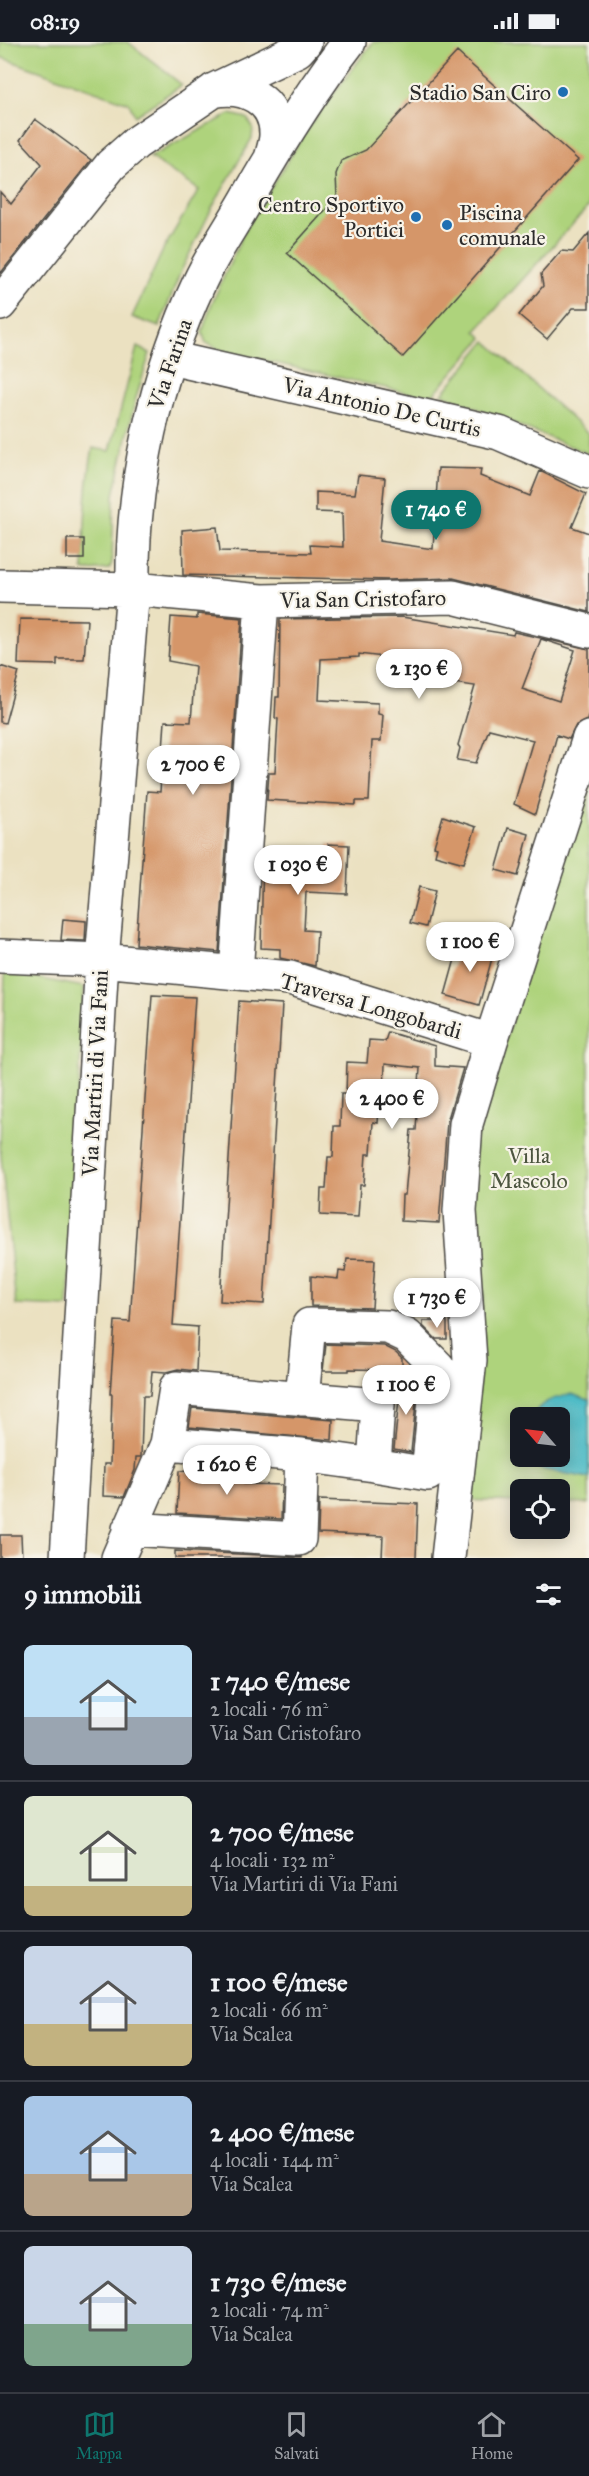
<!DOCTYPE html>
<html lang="it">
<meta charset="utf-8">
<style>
:root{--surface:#171b24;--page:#242831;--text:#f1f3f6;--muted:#9ea1a6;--line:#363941;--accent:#0f766e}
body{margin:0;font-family:"IM FELL Great Primer",serif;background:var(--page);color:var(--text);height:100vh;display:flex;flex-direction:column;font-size:22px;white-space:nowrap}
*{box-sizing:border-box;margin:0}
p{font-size:20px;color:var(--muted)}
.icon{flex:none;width:33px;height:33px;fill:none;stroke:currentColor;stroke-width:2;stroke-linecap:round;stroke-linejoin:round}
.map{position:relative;height:1516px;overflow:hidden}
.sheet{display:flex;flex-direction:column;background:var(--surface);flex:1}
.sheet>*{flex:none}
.needle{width:39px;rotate:298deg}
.fabs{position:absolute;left:510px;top:1365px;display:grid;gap:12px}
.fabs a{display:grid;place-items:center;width:60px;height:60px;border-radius:9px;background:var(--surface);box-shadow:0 3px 15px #0003;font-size:30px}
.price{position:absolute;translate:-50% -51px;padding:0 14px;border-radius:21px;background:#fff;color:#222;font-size:20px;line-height:39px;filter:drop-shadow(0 2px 3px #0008)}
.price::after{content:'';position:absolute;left:50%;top:36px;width:18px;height:14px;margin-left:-9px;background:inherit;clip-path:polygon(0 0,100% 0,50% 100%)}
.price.active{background:var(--accent);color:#fff}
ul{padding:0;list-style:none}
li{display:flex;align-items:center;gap:18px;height:150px;padding:0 24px}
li+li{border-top:2px solid var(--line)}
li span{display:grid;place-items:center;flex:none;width:168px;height:120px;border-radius:9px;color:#555}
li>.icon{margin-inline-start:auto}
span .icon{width:72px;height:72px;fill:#fffc;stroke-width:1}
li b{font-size:26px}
h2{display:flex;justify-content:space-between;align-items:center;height:72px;padding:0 24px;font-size:26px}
.status{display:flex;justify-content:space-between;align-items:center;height:42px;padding:0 30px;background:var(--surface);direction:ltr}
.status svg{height:16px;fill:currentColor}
.tab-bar{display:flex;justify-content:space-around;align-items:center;height:84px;border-top:2px solid var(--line);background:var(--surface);font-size:16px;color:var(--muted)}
.tab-bar a{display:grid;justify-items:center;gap:3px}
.tab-bar .active{color:var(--accent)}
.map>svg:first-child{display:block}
.green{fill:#aed37c;stroke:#6c7f54;stroke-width:1.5;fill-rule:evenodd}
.water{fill:#4ebbc6;stroke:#3c7378;stroke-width:1.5}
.building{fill:#d59669;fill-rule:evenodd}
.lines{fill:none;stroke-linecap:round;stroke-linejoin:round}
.minor-casing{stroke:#484642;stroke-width:36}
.minor{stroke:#fff;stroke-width:33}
.poi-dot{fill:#1f6fb2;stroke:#f7f3e8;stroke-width:2}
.labels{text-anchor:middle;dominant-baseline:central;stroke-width:4.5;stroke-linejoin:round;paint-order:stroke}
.poi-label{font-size:22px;fill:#2b2b2b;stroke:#f7f3e8;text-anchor:end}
.street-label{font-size:22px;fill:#2b2b2b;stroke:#f7f3e8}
.park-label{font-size:22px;fill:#4c553f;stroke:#f7f3e8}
</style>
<div class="status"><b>08:19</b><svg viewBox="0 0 49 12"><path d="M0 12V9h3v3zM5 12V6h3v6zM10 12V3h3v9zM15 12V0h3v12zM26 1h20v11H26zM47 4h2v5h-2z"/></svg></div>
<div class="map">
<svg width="589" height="1516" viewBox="0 0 589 1516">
<rect width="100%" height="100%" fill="#f7f3e8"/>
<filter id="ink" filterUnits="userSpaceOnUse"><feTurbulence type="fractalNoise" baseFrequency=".0167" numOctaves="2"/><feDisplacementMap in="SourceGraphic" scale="12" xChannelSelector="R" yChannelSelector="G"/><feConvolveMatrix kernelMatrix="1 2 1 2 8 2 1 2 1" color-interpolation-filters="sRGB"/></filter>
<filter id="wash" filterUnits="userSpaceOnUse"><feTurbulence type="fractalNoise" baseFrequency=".008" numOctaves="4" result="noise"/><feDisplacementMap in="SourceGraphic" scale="24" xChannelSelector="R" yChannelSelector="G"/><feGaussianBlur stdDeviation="1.35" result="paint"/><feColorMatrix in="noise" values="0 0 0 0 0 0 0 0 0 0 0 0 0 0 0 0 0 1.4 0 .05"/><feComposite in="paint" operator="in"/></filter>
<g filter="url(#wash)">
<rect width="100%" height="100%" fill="#ebe1c1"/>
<path class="green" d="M0,0H128L182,43L135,74L129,61L0,15Z
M373,0H589V164L476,289L483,296L430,356L223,309L206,301L202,290L212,261L246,186L310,83Z
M230,72L247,76L253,86L252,96L212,166L181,229L159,285L132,275L164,206L199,148L150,115Z
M486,299L589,392V412L442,352Z
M137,305L150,311L135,359L114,453L112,521L109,527L86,529L83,528C85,486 85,446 93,406L110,409Z
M589,726V1462L560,1461V1448H520V1460L463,1458L469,1116ZM520,1376H560V1414H520Z
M5,930L84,945L68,1265L16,1263L0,1105Z"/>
<path class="water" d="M572,1352L589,1358V1436L540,1427L533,1415L560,1414V1376L532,1375C541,1358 555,1356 572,1352Z"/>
<g id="blocks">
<path class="building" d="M457,10L578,118L403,315L287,211L337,155L336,132L341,119L366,108Z
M35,77L91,118L0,232V150L11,162L42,122L20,98Z
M589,191V266H573L547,297L519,273L543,244L541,232L561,209L573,210Z
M438,426L481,427L480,434L530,454L540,429L586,452L572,485L589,491V570L453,536L388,538L183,533L182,488L217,485L220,509L311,511L310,503L343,505L342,471L316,470V450L355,452L358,433L385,436L379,499L433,507Z
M67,497H84V517H67Z
M197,572L242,576L219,910L136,902L147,749L160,750L165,679L191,680L195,624L168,619L171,575L197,577Z
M402,575L513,593L514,590L589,607V671L587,678L576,683L569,697L557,693L535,772L514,762L533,698L489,687L476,721L457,718L460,706L458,703L475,644L440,639V628L408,623V618L359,612V615L321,617L319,658L378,661V672L383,673L381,699H372L369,759H356V763L267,758L269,731H275L278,677L275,676L276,655H279L280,577ZM541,597L575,608L559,659L522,647Z
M20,577L87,578L84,617H57V623L18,622Z
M0,624L19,630L5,681L0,680Z
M443,774L476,785L464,821L435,813L437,805L434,804Z
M508,786L529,792L518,834L496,828Z
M328,802L349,803L347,852L306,850L304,888L317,889L315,924L280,916V907L261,906L263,810H279L280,806L305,808V805L328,806Z
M419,845L435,849L426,885L410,881Z
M63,877L86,879L85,899L61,898Z
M460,899L494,909L479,963L445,953Z
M152,953L195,955L173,1283L198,1285L196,1329L178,1327L166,1330L152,1329L150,1354H143L141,1415H136L135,1428L124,1455L103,1454L104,1422H110L112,1352H110L115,1279L130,1280Z
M239,959L282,962L264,1262L220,1259Z
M388,990L435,1004V1024L463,1026L447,1080L439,1181L401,1179L402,1153H405L411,1088H416L420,1026L385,1022L384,1049H380L378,1081L373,1080L371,1112H366L364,1143H360L358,1175L320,1173L321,1147H326L328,1115H333L334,1084H340L341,1052H346L347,1020L367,1021L369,998L385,999Z
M347,1217L375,1218L372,1266L311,1264V1234L338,1237L339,1229L345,1230Z
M423,1279H447V1297H436L423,1284Z
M326,1302L384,1304L396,1310L402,1316V1328L349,1327V1329H323Z
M401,1337L418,1340L411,1410L394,1407Z
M192,1366L333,1378L332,1398L189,1385Z
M179,1429L244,1433V1442L282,1443L281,1477L177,1471Z
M319,1458L418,1462L416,1516H382L383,1494L318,1491Z
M0,1493H21L22,1516H0Z
M175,1509L302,1515V1516H175Z"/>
</g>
</g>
<g filter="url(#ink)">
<use href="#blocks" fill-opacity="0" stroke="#484642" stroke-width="1.5"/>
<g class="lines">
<g class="minor-casing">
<path id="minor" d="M214,48L298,8L305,0
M0,262L111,123L136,101L213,49C243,42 277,57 276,93C276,100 273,109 271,116
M170,316L499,391L589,430
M0,544L133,547L262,559L453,555L589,589
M0,914L102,918L290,936L491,999
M236,931L262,559
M302,1357L309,1283L388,1285L407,1294L438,1325L428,1432L374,1423
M129,1487L299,1497L302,1413
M67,1516L102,918L133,547C131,441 155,335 200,239C214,209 234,181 250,152C280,100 312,48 349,0
M118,1516L167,1402L176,1346L378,1363L374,1423L302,1413L167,1402
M448,1516L470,1318L460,1169L466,1082L491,999L589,696"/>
</g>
<use href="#minor" class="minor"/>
</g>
</g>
<g class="poi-dot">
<circle cx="563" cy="50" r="6"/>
<circle cx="416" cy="175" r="6"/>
<circle cx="447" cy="183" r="6"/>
</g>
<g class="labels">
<g class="poi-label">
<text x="551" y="50">Stadio San Ciro</text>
<text x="404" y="162">Centro Sportivo<tspan x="404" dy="25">Portici</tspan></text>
<text x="459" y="170" text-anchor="start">Piscina<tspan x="459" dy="25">comunale</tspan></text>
</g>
<g class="street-label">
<text transform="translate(170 322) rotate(-71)">Via Farina</text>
<text transform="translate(382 365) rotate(13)">Via Antonio De Curtis</text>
<text transform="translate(363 557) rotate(-1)">Via San Cristofaro</text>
<text transform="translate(371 964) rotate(16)">Traversa Longobardi</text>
<text transform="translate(95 1031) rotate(-87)">Via Martiri di Via Fani</text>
</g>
<g class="park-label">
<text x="529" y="1113">Villa<tspan x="529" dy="25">Mascolo</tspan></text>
</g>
</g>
</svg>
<div class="fabs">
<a><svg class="needle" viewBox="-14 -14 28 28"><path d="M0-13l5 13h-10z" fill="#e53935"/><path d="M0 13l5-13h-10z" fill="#9ea1a6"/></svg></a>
<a><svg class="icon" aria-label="locate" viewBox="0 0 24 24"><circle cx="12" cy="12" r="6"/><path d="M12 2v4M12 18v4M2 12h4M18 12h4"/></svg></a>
</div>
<b class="price active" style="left:436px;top:499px">1 740 €</b>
<b class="price" style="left:419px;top:658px">2 130 €</b>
<b class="price" style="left:193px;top:754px">2 700 €</b>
<b class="price" style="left:298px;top:854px">1 030 €</b>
<b class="price" style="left:470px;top:931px">1 100 €</b>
<b class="price" style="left:392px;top:1088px">2 400 €</b>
<b class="price" style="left:437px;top:1287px">1 730 €</b>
<b class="price" style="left:406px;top:1374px">1 100 €</b>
<b class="price" style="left:227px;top:1454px">1 620 €</b>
</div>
<section class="sheet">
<h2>9 immobili<svg class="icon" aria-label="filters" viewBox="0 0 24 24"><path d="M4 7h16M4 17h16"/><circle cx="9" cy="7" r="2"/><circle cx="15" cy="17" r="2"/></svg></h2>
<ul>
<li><span style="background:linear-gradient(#bfe0f5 60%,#9aa5b1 0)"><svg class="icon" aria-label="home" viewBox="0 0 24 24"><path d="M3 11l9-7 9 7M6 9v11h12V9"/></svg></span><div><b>1 740 €/mese</b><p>2 locali · 76 m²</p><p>Via San Cristofaro</p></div></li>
<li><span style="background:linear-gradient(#dfe7d0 75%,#c2b280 0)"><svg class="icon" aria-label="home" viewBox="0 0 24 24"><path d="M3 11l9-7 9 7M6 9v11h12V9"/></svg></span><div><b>2 700 €/mese</b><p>4 locali · 132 m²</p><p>Via Martiri di Via Fani</p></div></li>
<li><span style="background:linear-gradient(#c9d6e8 65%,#c2b280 0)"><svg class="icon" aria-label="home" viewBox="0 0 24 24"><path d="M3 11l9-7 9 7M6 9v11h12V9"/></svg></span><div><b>1 100 €/mese</b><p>2 locali · 66 m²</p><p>Via Scalea</p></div></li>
<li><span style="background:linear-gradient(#a9c7e8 65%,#b9a48a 0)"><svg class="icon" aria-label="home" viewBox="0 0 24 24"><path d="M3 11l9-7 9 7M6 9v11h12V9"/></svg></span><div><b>2 400 €/mese</b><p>4 locali · 144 m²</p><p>Via Scalea</p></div></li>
<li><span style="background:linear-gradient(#c9d6e8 65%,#7fa58c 0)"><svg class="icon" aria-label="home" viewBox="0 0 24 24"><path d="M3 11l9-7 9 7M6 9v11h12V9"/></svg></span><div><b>1 730 €/mese</b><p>2 locali · 74 m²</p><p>Via Scalea</p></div></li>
</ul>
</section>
<nav class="tab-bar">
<a class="active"><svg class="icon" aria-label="map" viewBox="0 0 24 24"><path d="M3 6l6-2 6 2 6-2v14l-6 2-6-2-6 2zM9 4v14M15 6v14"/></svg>Mappa</a>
<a><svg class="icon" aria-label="saved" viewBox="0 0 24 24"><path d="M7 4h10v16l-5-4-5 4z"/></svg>Salvati</a>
<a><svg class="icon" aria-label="home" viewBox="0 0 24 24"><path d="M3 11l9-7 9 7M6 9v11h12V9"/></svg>Home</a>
</nav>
